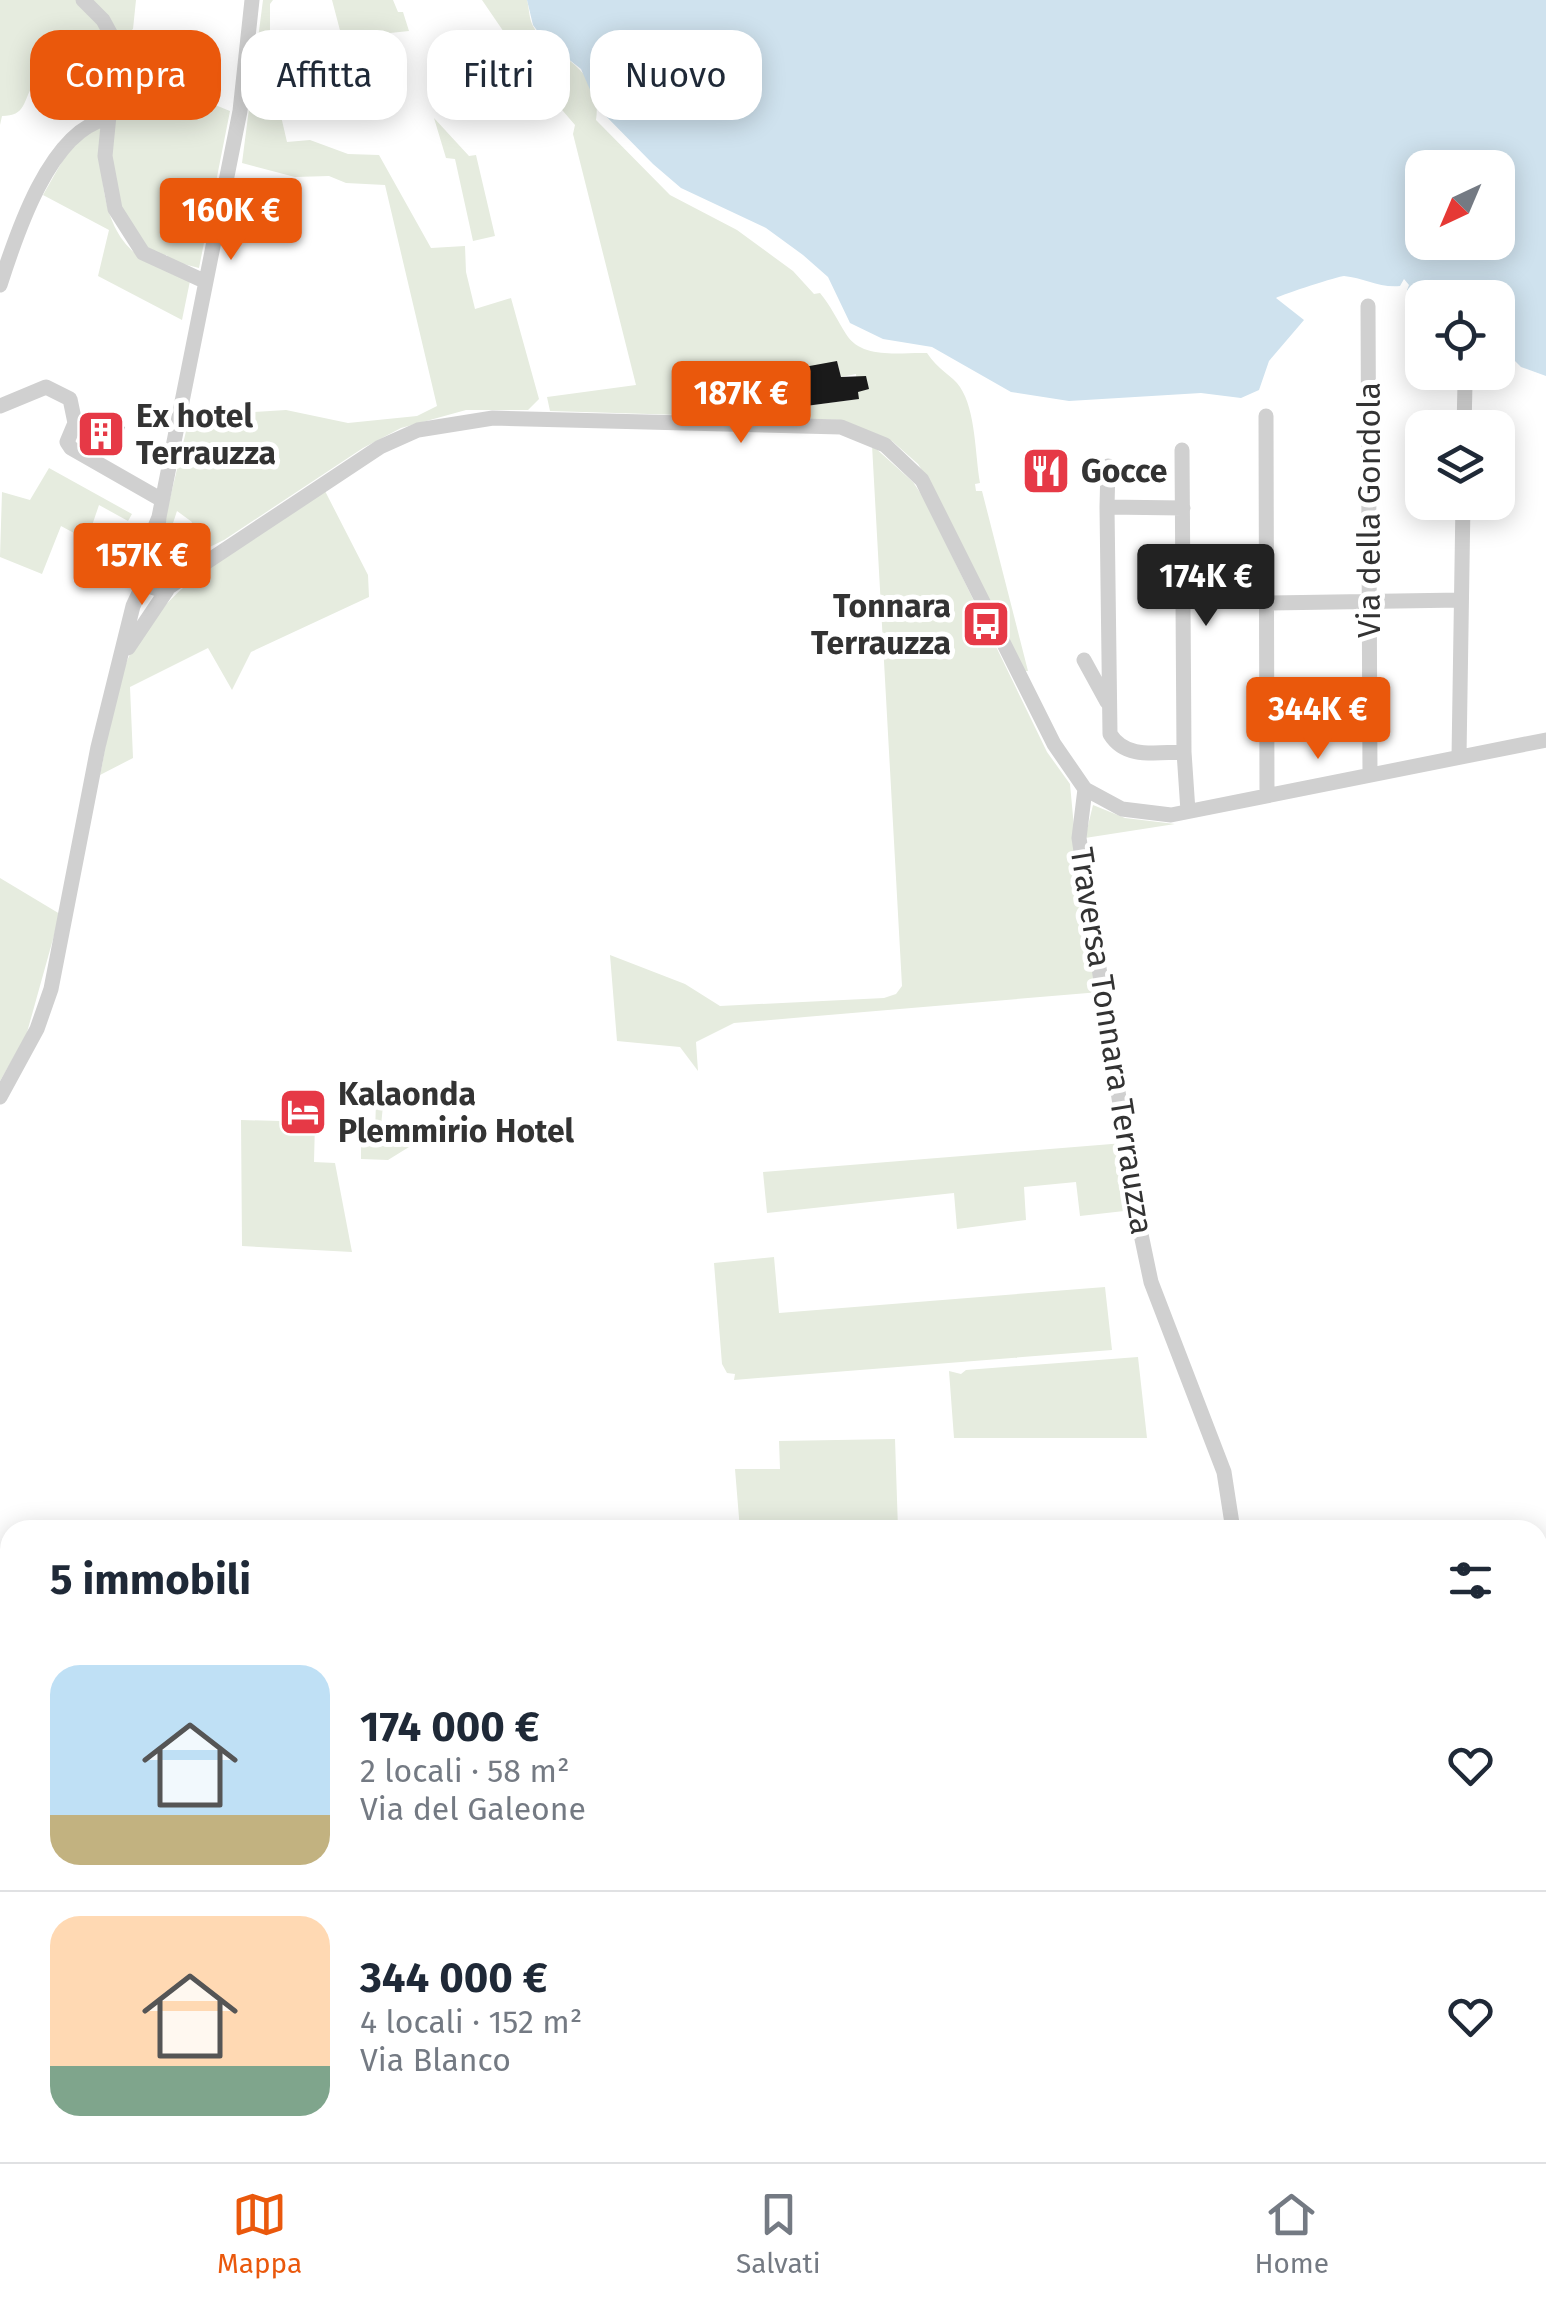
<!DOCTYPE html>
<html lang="it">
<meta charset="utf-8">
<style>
:root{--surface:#fff;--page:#f6f6f7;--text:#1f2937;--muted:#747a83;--line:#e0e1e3;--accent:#ea580c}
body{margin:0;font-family:"Fira Sans",sans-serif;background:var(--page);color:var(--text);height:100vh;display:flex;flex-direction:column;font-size:38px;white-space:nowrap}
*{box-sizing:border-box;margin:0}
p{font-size:32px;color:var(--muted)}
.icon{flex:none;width:55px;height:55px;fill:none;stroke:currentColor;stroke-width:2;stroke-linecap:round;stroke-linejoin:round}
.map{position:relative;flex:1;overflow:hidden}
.side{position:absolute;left:0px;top:1520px;width:1548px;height:642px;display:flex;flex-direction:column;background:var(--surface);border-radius:30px 30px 0 0;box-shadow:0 5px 25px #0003}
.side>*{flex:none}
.guide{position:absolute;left:30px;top:30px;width:1000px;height:90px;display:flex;gap:20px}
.needle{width:65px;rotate:224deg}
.tools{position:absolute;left:1405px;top:150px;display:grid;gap:20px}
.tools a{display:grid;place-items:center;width:110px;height:110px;border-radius:20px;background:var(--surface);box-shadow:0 5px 25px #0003;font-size:50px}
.price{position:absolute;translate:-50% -85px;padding:0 22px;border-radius:10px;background:var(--accent);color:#fff;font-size:32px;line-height:65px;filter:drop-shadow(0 2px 5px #0008)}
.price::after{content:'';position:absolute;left:50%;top:60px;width:30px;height:22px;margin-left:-15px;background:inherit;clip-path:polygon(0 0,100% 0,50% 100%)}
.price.on{background:#222;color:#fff}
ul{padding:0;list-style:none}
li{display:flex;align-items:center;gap:30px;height:250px;padding:0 50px}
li+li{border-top:2px solid var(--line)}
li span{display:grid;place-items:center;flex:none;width:280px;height:200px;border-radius:30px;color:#555}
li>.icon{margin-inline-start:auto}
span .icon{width:120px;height:120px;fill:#fffc;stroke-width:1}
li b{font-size:42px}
h2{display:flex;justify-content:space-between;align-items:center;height:120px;padding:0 50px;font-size:42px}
.chip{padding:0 35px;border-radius:30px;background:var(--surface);box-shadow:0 5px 25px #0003;font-size:35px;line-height:90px}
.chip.on{background:var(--accent);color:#fff}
.dock{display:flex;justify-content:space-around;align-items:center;height:140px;border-top:2px solid var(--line);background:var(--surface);font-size:28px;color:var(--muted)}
.dock a{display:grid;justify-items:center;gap:5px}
.dock .on{color:var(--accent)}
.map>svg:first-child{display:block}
.green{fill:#e6ecdf;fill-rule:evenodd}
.water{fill:#cfe2ee;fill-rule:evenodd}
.building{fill:#1a1a1a}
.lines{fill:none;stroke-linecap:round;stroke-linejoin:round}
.minor{stroke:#d0d0d0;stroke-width:15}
.labels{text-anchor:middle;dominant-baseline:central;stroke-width:10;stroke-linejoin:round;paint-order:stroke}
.poi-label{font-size:32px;font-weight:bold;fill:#333;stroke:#fff;text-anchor:start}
.street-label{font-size:32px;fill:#333;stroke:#fff}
</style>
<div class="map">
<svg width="1546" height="2162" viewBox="0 0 1546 2162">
<rect width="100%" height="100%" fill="#fff"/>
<path class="green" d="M0,0H77C93,17 110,30 109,54L48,50L49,66C45,74 38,77 33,85C23,101 26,116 2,116L0,125Z
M92,0H136L133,29L127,34L135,55L133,95L173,108L177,93L183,92L230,111L199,268L168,260L167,255L158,256L148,250L122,212L111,155L122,47Z
M263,0H273L270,4V69L287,142L310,140L348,154L379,155L431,248L465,246L466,272L475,309L511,298L539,399L528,410H466L401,428L363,448L224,540L177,563L178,554L162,542L176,548L185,542L192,522L177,511L170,532L163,528L192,406L207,415L286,410L348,423L417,416L437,406L385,185L346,183L329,176L295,177L242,163Z
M332,0H393L398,12H403L409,31L342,38Z
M482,0H527C529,7 529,17 532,24C547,56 604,64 596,120L670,195L737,230L793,271L814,294L820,293C831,306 837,320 846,334C862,360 900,352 927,353C937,369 953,376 960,387C976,411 975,455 980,483L975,484L976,491H982L1028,671H1024L934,489L918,464L892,441L841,420L550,411L547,397L636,385L573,134L575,125L557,104L548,77L521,57ZM837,361L841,377L856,374L858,399L798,407Z
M434,118L469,156L476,155L495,236L473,241L455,159L446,158Z
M100,128C101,170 100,228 139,256C154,266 174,273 190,281L182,320L98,276L109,230L43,195L76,137Z
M872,445L913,482L925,500L1047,752L1070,784L1076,849L1100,992L734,1023L696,1042L698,1071L680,1047L617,1041L610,955L685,984L720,1006L884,998L896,994L902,986Z
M49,468L132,514L128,521L99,505L87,540L61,526L42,574L0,557L2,492L30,500Z
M325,491L368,575L369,597L251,652L232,690L208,648L130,687L133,758L100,775C109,734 113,683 134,647C175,575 258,536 325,491Z
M1093,805L1125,818L1175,824L1085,838Z
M0,878L60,914L26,1036L0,1081Z
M376,1100L401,1102L400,1107L383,1105L380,1137L430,1134L388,1160L361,1159V1137L375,1136Z
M241,1120L315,1122L314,1162L335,1163L352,1252L242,1246Z
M1124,1143L1133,1210L1080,1216L1076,1182L1024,1187L1026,1220L957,1229L954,1193L767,1213L763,1172Z
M774,1257L779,1313L1105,1287L1112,1350L734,1380L735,1374L727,1373L722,1364L714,1263Z
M1138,1357L1147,1438H954L949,1371L961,1374L966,1370Z
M895,1439L898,1529L740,1530L735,1469H780L779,1441Z"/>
<path class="water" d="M527,0H1546V376L1521,367L1513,359L1498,357V298H1422V304L1407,290L1409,285L1404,279L1400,286C1379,288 1364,278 1344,276C1339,276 1283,294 1276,298L1304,320L1269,361L1259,390L1241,398L1201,393L1069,401L1011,392L932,347L883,339L850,323L828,277L803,255L766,228L681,188L653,164L598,108L581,69L544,40L533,25ZM1422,168H1498V242H1422Z"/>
<path class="building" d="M837,361L841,377L866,376L869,389L858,392L859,399L798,407L793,369Z
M106,417L125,427L120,442L110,439L105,452H101L80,440L85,428L91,430L93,422L104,425Z"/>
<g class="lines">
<path class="minor" d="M83,0L103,20L116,44L105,156L115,209L143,253L204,281
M0,285C16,235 50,130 107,119
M1368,306L1370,775
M0,406L46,387L70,399L75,423L67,442L71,448L162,500
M1266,416L1267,795
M1464,428L1465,384
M1182,450L1184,752L1188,811
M1107,507L1108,466
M1183,508L1107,507L1110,734C1126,760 1157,752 1184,752
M159,517C149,539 142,564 151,587L163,591L380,447L418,430L493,418L841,427L885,445L922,480L1054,744L1085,789L1122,809L1171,815L1546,740
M167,566L156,548L159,517L240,111L252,0
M1266,603L1461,600
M128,648L167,590
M1084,660L1107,702
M1459,757L1463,502
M1085,789L1079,838L1137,1215L1151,1282L1224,1472L1233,1530
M0,1097L37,1029L51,989L98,747L133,606L148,574
M0,1982L10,1988
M381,2152L386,2162
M1313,2152L1314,2162"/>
</g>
<defs>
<g id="building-square" transform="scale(2.5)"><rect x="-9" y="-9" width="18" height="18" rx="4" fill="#e63946" stroke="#fff"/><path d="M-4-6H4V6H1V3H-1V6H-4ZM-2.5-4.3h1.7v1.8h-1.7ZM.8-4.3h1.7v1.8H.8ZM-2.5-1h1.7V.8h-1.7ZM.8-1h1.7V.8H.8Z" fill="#fff"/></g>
<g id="restaurant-square" transform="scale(2.5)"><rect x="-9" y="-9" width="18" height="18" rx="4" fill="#e63946" stroke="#fff"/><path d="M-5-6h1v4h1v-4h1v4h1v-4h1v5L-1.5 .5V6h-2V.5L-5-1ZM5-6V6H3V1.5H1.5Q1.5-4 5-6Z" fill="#fff"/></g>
<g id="bus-square" transform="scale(2.5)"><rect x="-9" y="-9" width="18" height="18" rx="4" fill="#e63946" stroke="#fff"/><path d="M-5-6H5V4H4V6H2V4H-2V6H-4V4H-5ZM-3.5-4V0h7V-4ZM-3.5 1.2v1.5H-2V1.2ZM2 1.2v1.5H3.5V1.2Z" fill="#fff"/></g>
<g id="hotel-square" transform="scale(2.5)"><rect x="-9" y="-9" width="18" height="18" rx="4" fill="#e63946" stroke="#fff"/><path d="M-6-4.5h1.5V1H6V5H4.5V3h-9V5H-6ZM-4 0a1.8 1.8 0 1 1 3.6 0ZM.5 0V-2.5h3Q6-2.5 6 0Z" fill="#fff"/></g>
</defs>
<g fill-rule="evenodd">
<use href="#building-square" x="101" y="434"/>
<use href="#restaurant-square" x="1046" y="471"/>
<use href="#bus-square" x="986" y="624"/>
<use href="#hotel-square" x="303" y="1112"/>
</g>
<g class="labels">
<g class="poi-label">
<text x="136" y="416">Ex hotel<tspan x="136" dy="37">Terrauzza</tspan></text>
<text x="1081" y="471">Gocce</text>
<text x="951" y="606" text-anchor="end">Tonnara<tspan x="951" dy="37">Terrauzza</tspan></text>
<text x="338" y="1094">Kalaonda<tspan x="338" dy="37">Plemmirio Hotel</tspan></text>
</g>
<g class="street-label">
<text transform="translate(1369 510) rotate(-90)">Via della Gondola</text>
<text transform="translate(1112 1041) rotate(81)">Traversa Tonnara Terrauzza</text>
</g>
</g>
</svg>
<div class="tools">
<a><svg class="needle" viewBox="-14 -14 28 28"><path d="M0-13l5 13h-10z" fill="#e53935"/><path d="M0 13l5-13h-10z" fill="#747a83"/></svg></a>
<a><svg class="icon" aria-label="locate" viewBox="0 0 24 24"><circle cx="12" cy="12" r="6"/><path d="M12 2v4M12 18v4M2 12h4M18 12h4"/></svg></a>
<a><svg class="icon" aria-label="layers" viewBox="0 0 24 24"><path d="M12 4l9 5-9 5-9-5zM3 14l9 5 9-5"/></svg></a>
</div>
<b class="price" style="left:231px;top:263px">160K €</b>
<b class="price" style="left:741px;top:446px">187K €</b>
<b class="price" style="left:142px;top:608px">157K €</b>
<b class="price on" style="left:1206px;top:629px">174K €</b>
<b class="price" style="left:1318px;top:762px">344K €</b>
<div class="guide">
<a class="chip on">Compra</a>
<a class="chip">Affitta</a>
<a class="chip">Filtri</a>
<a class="chip">Nuovo</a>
</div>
<section class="side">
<h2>5 immobili<svg class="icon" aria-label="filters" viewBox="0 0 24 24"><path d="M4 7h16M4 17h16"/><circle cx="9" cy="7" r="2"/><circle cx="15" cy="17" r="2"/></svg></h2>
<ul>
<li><span style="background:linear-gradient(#bfe0f5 75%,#c2b280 0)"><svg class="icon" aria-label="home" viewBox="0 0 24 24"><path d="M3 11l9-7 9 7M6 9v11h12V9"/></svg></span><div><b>174 000 €</b><p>2 locali · 58 m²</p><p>Via del Galeone</p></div><svg class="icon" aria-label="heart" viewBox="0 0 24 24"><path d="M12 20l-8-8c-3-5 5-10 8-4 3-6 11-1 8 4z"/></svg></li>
<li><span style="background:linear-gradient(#ffd9b3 75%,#7fa58c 0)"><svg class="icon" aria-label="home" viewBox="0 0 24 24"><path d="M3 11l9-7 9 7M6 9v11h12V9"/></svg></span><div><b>344 000 €</b><p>4 locali · 152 m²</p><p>Via Blanco</p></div><svg class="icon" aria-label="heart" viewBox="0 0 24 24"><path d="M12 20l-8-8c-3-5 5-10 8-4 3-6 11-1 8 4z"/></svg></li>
</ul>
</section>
</div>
<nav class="dock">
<a class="on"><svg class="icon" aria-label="map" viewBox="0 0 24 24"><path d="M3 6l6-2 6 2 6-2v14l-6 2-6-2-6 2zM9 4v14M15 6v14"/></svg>Mappa</a>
<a><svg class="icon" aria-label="saved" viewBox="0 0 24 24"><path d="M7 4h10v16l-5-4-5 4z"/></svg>Salvati</a>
<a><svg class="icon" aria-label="home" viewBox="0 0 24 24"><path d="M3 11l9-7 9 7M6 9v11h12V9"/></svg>Home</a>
</nav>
